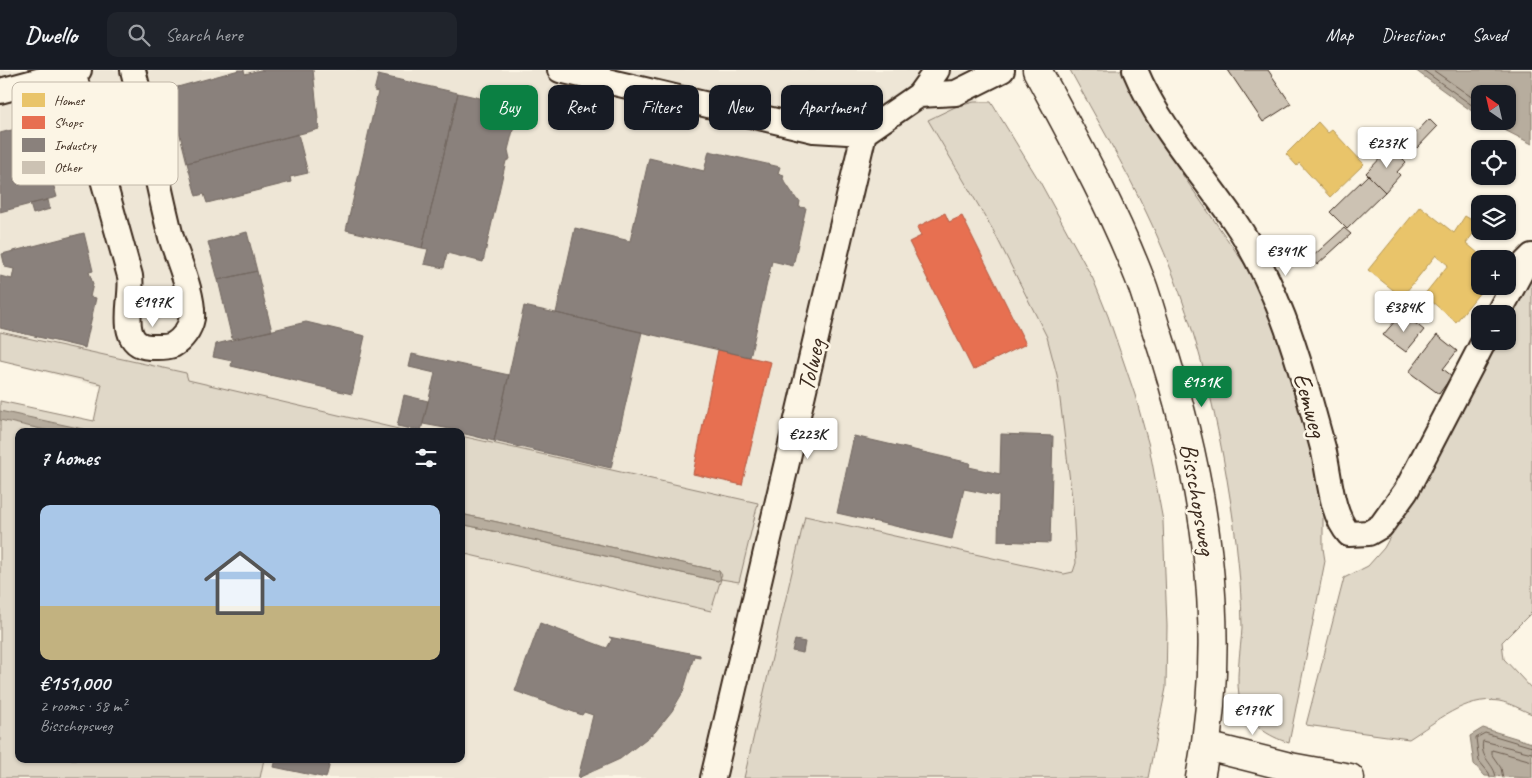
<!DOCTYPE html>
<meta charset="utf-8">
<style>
:root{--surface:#171b24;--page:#20242c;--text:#f1f3f6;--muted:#9ea1a6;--line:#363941;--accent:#0b8043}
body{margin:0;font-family:Caveat,sans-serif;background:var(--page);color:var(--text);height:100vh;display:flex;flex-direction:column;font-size:19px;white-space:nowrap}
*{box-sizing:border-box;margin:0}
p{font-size:16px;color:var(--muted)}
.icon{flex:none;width:28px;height:28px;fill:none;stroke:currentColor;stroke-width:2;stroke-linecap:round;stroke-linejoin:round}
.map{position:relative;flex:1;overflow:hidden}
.drawer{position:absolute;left:15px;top:358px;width:450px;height:335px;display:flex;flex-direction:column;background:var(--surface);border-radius:10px;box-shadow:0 1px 4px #0004}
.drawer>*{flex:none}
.banner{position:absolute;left:480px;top:15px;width:475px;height:45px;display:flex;gap:10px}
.needle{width:32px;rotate:326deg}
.controls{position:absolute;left:1471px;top:15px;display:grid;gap:10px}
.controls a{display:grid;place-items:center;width:45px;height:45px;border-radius:10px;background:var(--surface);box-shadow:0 1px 4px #0004;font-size:25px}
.price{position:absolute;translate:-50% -42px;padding:0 11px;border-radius:5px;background:#fff;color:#222;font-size:16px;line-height:32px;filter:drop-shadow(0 1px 2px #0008)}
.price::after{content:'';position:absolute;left:50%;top:30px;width:15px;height:11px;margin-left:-8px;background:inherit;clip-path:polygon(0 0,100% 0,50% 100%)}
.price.selected{background:var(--accent);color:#fff}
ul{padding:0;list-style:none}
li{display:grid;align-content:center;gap:10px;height:265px;padding:0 25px}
li span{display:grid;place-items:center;height:155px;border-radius:10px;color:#555}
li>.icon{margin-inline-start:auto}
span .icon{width:90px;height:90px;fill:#fffc;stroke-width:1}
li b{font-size:21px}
h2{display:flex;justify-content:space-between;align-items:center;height:60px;padding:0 25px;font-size:21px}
.chip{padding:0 18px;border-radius:10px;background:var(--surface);box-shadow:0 1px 4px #0004;font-size:18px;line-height:45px}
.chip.selected{background:var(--accent);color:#fff}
header{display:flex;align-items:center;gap:30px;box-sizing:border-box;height:70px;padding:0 25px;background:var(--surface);border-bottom:1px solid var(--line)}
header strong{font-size:24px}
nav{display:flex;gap:28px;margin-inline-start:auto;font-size:18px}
.search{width:350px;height:45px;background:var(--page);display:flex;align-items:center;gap:12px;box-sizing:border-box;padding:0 18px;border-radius:10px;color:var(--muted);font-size:19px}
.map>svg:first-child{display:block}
.built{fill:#eee6d6}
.green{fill:#e0d8c8;stroke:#8e8173}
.water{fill:#b7ad9e;stroke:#85796b}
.homes{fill:#e9c46a;stroke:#b59653}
.shops{fill:#e76f51;stroke:#b35a42}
.industry{fill:#8a817c;stroke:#726760}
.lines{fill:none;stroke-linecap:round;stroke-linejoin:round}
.shore{stroke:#6d5e51;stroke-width:1}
.building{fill:#ccc2b3;stroke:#3b2a1e}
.minor-casing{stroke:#3b2a1e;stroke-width:28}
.tertiary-casing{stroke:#3b2a1e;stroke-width:31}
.secondary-casing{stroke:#3b2a1e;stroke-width:31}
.minor{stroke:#fcf5e5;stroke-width:24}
.tertiary{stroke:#fcf5e5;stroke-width:28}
.secondary{stroke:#fcf5e5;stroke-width:28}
.labels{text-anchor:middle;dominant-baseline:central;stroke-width:5;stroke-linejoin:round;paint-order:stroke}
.street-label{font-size:25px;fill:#3b2a1e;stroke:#fcf5e5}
.key{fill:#fcf5e5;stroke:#c2b8a9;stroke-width:1}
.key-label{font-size:14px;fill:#3b2a1e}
</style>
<header>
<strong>Dwello</strong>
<div class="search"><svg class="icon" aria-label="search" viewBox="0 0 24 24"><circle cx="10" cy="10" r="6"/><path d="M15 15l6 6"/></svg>Search here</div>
<nav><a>Map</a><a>Directions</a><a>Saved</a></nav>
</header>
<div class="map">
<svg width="1532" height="708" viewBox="0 0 1532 708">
<rect width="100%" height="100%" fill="#fcf5e5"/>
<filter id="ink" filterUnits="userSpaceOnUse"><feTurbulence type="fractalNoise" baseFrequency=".02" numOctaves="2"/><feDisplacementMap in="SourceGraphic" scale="10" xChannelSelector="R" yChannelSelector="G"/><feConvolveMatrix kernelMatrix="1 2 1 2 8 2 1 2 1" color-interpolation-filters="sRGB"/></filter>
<g filter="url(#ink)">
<path class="built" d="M0,0H966L1131,336L1125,708H240L245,689H461V361H266L0,290Z"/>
<path class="green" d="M1070,0H1124L1143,40L1184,107L1257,212L1271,246L1302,341L1316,391L1323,434V478L1325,491L1289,673C1268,666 1250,655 1241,633C1234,614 1241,579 1242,558C1242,529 1239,500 1236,471C1222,359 1196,246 1147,144C1124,95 1096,48 1070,0Z
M974,32H991L1040,112L1093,209L1108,246L1135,325L1149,376L1163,451L1167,556L1166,618L1148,708H744L805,446L1064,504L1073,502L1076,493L1073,436L1057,305L1047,267L993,160L928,50L955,37Z
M1532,207V542L1502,572L1504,589L1532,619V644C1522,640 1510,633 1499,631C1465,626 1436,652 1409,669L1306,655L1344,508L1368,496L1384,478L1497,271H1508V252Z
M0,262L186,303L188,310L407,361H19V689H264L260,708H0V331L94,351L102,314L0,290Z
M461,366L758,433L739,512L721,509L711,541L461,483V454L718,511L722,505L719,501L461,444Z"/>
<path class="water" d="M1415,0H1532V74L1487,51H1508V24H1480V47Z
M0,341L92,361H50L0,350Z
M461,444L719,501L721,509L718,511L461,454Z
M1483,658L1532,673V708L1485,706L1474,694L1470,666Z"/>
<path class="homes" d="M1318,52L1328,63L1332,60L1364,94L1330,127L1299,93L1297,96L1286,84Z
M1420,136L1454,163L1465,146L1480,155L1466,173L1485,189H1480V216H1485L1456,252L1424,225L1448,195L1436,185L1402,227L1368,200Z"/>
<path class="shops" d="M945,143L949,152L962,146L1026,274L973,300L909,172L921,166L917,157Z
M718,280L771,292L742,415L693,404Z"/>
<path class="industry" d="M239,0H244L245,4L260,0H313L319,59L187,93L171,29L174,18Z
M378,5L458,23L422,178L346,160L378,22L374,21Z
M458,23L519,37L508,80L510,89L506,91L483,192L447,183L444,198L424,194L428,179L422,178Z
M43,52L52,55L59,62L71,105L52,110L57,127L0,142V63Z
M298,64L308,103L290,107L291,112L207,133L204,124L196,126L187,93Z
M709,81L780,97L778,103L784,105L783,109L797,130L800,131L799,137L806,138L793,196L772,191L750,287L556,243L575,158L630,171L649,88L704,101Z
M48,130L50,139L33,144L30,134Z
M247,162L257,201L218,210L208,172Z
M84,163L93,201L89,202L93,214L90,227L96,228L85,278L0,258V206L12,209L14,199L5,197L2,184Z
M257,201L272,261L232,269L218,210Z
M524,236L642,262L611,398L494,371Z
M306,252L365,266L352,324L231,296L232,291L213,287L216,274Z
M412,284L509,305L494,371L461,363V361L423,354L435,303L409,297Z
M404,325L428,331L421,361L397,356Z
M1001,364L1053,366L1050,473L998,471L999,426L964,419L952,469L837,443L854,366L970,393L969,397L1000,404Z
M540,553L607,578L612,569L609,567L700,585V587L694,586L683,622L672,641L655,662L620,689L578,708L593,645L584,642L582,645L515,621Z
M795,570L805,572L803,583L792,581Z
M276,689H331L326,708L274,697Z"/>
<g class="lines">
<path class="shore" d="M1423,0L1480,41
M1433,0L1480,33
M1490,708L1489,703L1479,691L1476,668L1485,663L1532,677
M1496,708C1495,693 1479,689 1483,671L1532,683
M1503,708L1501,698L1492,685V680L1532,691"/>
</g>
<path class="building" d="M1228,0H1268L1291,34L1263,52Z
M1429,49L1437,57L1417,78L1409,70Z
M1391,77L1406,92L1397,102L1400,105L1385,122L1366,103Z
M1368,105L1385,122L1347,159L1330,142Z
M1344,158L1351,164L1317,195L1311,188Z
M1402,243L1424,260L1406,282L1383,265Z
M1437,265L1457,281L1443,299L1452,306L1439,324L1409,302Z"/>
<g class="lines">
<g class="minor-casing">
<path id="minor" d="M560,0L814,60L864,63
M1135,0C1158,56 1201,102 1235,152C1255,181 1270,214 1283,247C1299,289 1311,334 1323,378C1330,405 1330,443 1349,464L1369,463L1381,456L1406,421L1484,271
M73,2L130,206C134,228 115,275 150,277C159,277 165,278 173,275C182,270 190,259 192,248C194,225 178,190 171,167C157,112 147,55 133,0
M0,21L79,0
M919,25L956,23L1002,0
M1498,244L1526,192L1532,186
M713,708L864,63L919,25L937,0"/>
</g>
<g class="tertiary-casing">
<path id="tertiary" d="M1206,676L1290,697L1350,708"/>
</g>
<g class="secondary-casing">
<path id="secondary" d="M1037,0C1073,67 1110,133 1138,204C1146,223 1151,244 1158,265C1205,408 1229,558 1200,708"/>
</g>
<use href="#minor" class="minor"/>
<use href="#tertiary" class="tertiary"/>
<use href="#secondary" class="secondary"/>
</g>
</g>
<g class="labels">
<g class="street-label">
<text transform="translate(811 295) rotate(-77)">Tolweg</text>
<text transform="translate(1310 335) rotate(74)">Eemweg</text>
<text transform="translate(1198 429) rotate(80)">Bisschopsweg</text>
</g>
</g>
<rect x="12" y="12" width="166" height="103" rx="8" class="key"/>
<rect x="22" y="23" width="23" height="14" fill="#e9c46a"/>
<rect x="22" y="46" width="23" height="13" fill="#e76f51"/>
<rect x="22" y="68" width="23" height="14" fill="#8a817c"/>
<rect x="22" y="91" width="23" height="13" fill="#ccc2b3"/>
<g class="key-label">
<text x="54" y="35">Homes</text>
<text x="54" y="57">Shops</text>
<text x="54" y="80">Industry</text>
<text x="54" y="102">Other</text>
</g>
</svg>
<div class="controls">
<a><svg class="needle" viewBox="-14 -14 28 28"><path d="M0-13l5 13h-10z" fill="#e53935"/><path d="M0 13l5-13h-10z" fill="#9ea1a6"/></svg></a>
<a><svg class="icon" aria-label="locate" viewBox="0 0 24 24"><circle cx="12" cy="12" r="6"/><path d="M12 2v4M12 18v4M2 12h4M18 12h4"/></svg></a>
<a><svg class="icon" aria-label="layers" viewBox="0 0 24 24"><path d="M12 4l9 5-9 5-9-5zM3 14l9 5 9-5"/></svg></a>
<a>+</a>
<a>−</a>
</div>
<b class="price" style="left:1387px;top:99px">€237K</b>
<b class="price" style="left:1286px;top:207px">€341K</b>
<b class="price" style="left:153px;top:258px">€197K</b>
<b class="price" style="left:1404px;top:263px">€384K</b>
<b class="price selected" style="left:1202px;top:338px">€151K</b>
<b class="price" style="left:808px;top:390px">€223K</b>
<b class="price" style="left:1253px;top:666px">€179K</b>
<div class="banner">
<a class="chip selected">Buy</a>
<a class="chip">Rent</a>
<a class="chip">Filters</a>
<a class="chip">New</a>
<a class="chip">Apartment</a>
</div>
<section class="drawer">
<h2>7 homes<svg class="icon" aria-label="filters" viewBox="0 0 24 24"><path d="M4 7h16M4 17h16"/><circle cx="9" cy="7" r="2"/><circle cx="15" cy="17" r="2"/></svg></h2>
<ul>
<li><span style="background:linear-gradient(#a9c7e8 65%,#c2b280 0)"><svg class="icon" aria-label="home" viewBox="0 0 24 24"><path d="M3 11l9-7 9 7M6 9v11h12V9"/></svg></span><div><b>€151,000</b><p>2 rooms · 58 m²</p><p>Bisschopsweg</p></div></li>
</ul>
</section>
</div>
